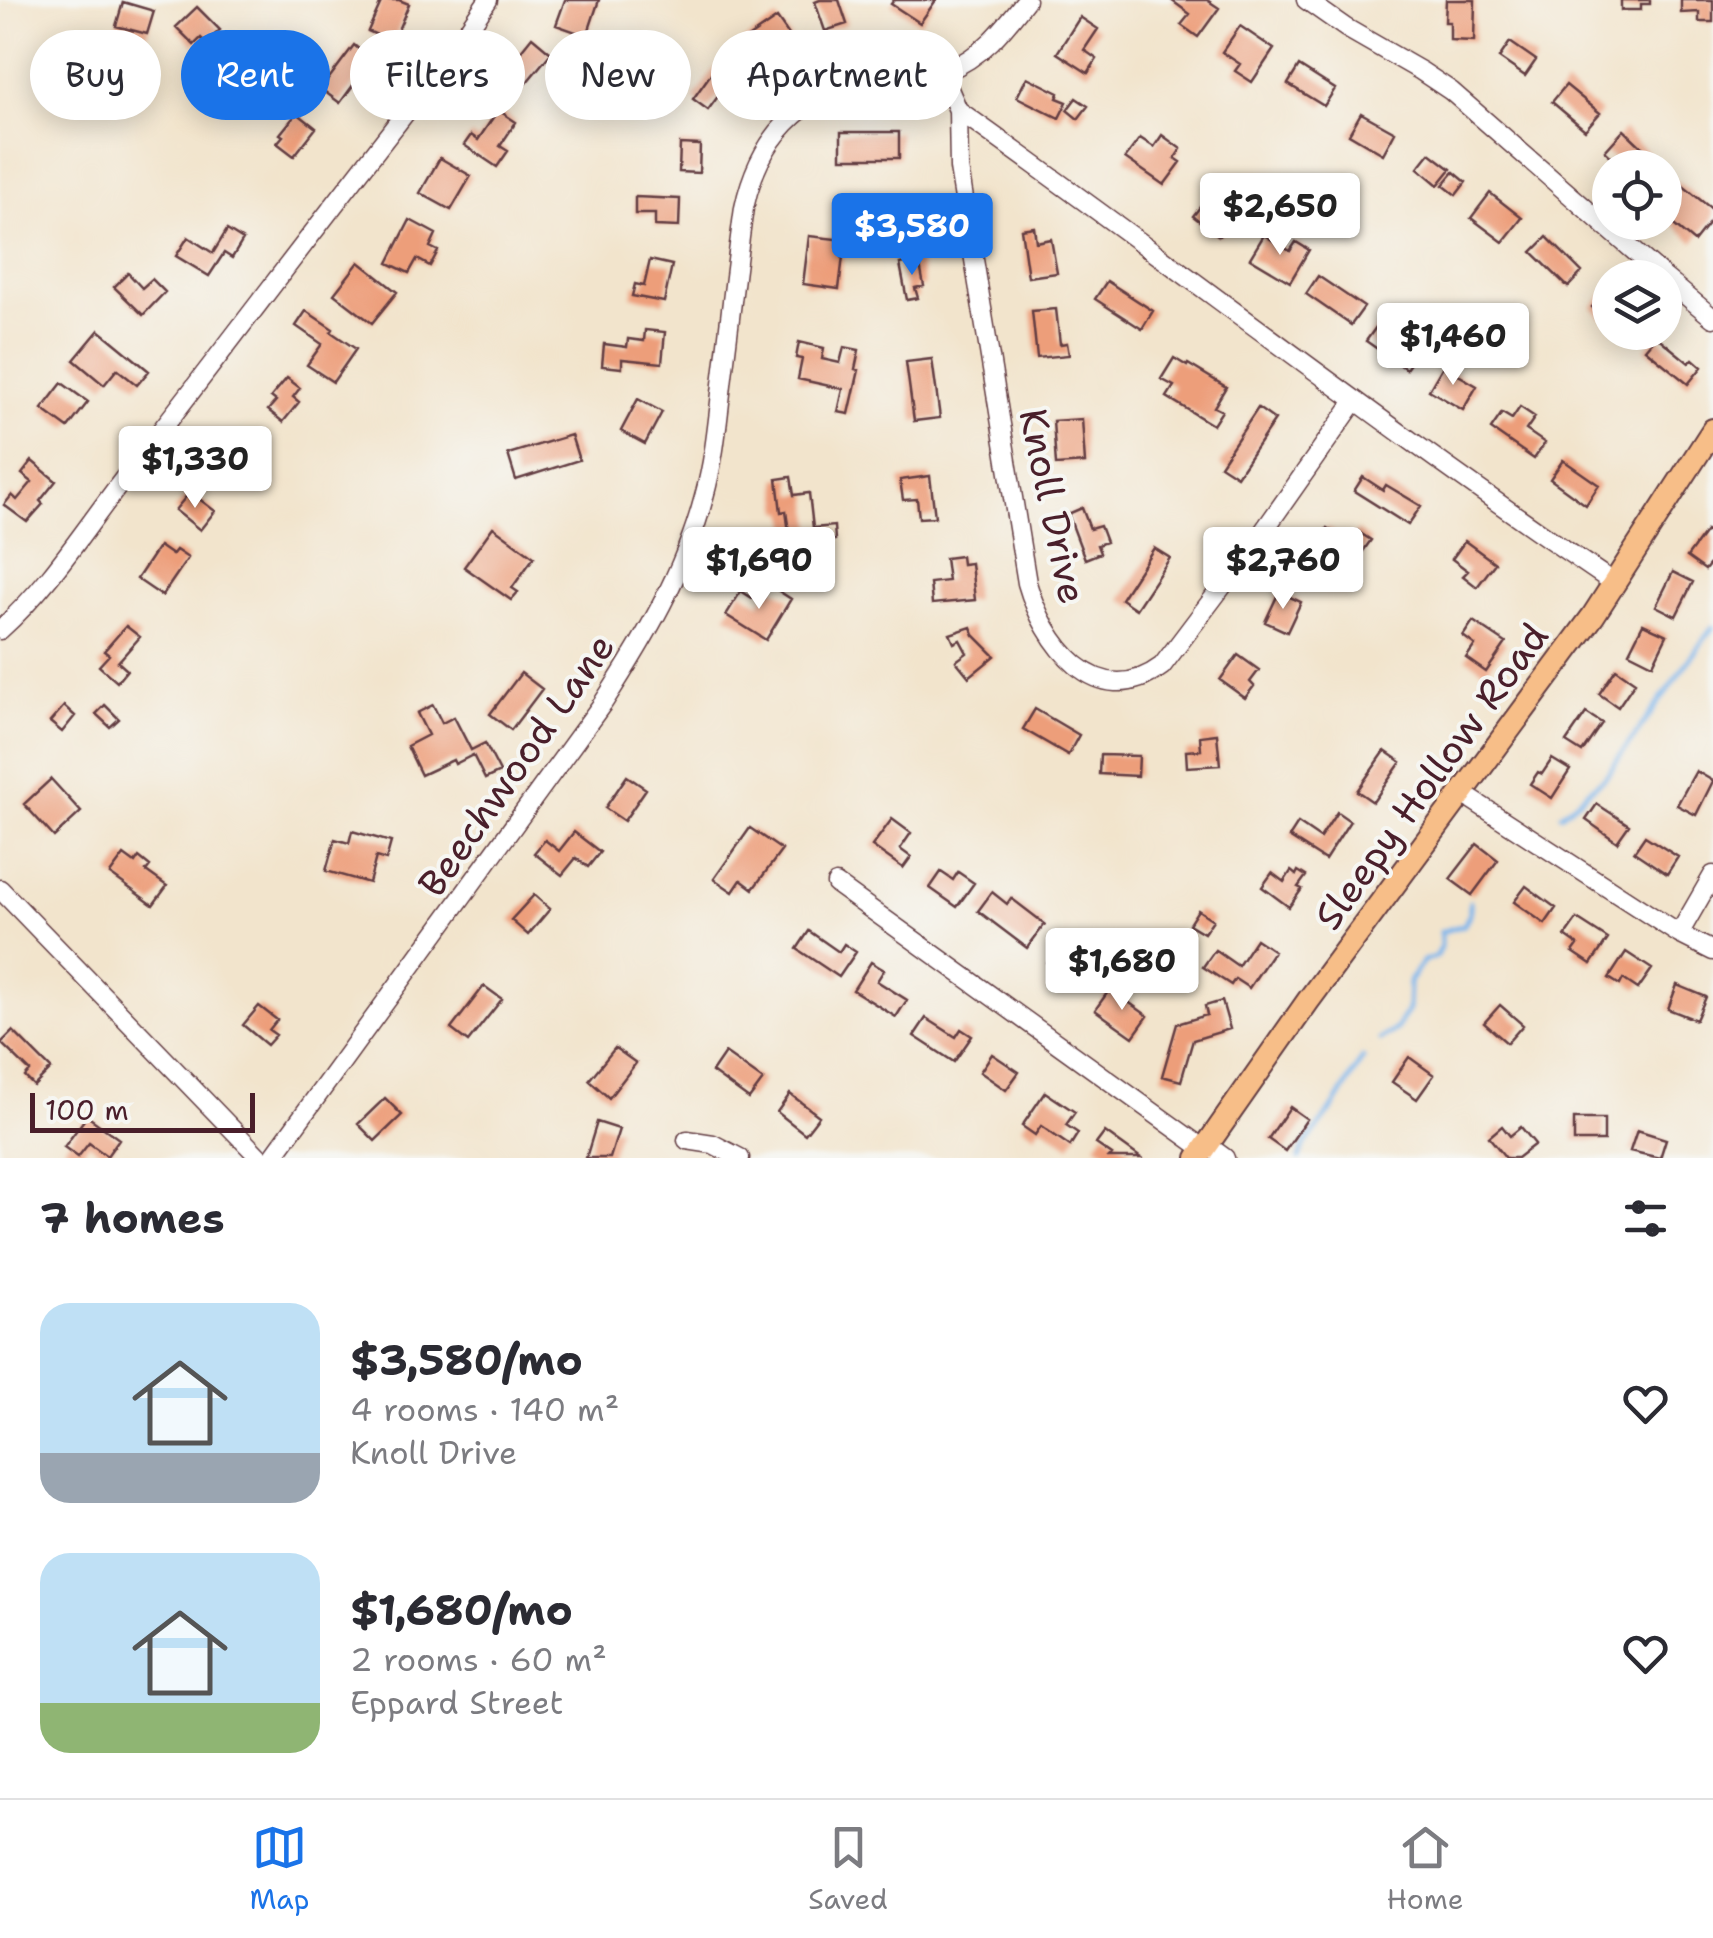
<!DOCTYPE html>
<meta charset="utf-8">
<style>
:root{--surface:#fff;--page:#f7f7f7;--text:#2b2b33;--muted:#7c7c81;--line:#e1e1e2;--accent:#1a73e8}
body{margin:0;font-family:"Shantell Sans",sans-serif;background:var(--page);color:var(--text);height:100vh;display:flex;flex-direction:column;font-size:38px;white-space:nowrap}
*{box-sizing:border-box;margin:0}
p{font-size:32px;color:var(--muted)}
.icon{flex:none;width:55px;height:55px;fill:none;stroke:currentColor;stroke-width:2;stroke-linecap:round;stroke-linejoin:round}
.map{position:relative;height:1158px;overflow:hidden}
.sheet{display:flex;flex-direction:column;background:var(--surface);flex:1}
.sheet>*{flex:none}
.banner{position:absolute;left:30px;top:30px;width:1000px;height:90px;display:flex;gap:20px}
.controls{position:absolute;left:1592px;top:150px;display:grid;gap:20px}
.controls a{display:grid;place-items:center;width:90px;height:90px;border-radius:50%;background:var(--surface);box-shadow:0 5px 25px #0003;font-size:50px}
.scale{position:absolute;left:30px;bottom:25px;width:225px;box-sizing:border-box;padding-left:10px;border:5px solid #4a1f2b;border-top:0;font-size:28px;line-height:35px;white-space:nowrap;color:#4a1f2b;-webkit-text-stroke:8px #f6f6f2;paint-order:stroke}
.price{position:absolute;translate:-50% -85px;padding:0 22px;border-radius:10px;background:#fff;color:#222;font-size:32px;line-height:65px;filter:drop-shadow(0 2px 5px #0008)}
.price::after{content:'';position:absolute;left:50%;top:60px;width:30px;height:22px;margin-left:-15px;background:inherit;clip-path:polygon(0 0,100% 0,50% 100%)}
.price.on{background:var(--accent);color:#fff}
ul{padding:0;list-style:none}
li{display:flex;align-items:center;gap:30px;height:250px;padding:0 40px}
li span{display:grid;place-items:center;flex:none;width:280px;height:200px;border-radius:30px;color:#555}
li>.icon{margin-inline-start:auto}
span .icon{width:120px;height:120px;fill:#fffc;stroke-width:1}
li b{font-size:42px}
h2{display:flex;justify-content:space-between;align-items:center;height:120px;padding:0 40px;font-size:42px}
.pill{padding:0 35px;border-radius:45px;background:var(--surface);box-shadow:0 5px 25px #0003;font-size:35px;line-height:90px}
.pill.on{background:var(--accent);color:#fff}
.menu{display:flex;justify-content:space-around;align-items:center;height:140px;border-top:2px solid var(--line);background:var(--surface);font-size:28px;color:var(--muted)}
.menu a{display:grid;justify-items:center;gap:5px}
.menu .on{color:var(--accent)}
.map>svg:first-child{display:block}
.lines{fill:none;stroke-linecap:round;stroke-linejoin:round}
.stream{stroke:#7bb6ec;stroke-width:5}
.building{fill:#ed9e7a}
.minor-casing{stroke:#633d43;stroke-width:21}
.major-casing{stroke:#633d43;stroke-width:26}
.minor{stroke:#fff;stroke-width:18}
.major{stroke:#f7be88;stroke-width:22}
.labels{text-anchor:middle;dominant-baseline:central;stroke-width:8;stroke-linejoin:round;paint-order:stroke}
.street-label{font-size:38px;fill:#4a1f2b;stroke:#f6f6f2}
</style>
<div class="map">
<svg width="1713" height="1158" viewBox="0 0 1713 1158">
<rect width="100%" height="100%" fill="#f6f6f2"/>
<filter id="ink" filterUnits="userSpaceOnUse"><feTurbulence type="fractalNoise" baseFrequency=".01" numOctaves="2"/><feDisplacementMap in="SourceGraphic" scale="20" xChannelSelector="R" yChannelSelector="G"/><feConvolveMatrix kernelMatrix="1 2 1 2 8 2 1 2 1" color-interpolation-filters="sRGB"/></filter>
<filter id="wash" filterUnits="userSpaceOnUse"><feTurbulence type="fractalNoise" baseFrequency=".0048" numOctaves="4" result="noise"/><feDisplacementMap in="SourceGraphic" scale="40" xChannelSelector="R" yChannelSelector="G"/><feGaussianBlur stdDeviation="2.25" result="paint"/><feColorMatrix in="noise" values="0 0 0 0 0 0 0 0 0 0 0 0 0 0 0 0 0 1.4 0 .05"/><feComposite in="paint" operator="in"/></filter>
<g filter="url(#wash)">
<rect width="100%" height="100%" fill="#f2e4cc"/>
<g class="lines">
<path class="stream" d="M1561,814L1606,776L1713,627
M1380,1040L1396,1029L1408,1011L1409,982L1423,961L1437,956L1441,947V932L1464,925L1470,913V902
M1299,1158C1305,1140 1317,1131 1327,1116C1341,1098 1350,1077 1363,1058"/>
</g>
<g id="blocks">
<path class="building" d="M382,0H399L409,4L393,42L368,31Z
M565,0H599L587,36L556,25Z
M820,0H839L847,24L825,31L815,2Z
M894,0H936L920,23L891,4Z
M1171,0H1207L1219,8L1198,37L1181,25L1190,14Z
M1446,0H1475L1474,41L1450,40V22H1445Z
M1621,0H1650V4H1641V10H1621Z
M1681,0H1713V22H1699V12L1681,13Z
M123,2L154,11L147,34L116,26Z
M197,7L220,30L206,43L201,38L194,45L176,27Z
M1080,17L1098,29L1084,50L1097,59L1088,73L1057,53Z
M777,18L791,38L757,61L743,41Z
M1240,26L1274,49L1252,82L1235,71L1240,64L1222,52Z
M532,37L551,53L526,83L507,68Z
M1510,42L1536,60L1525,76L1499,58Z
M354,45L368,57L358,70L362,73L340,103L321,89Z
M1299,66L1335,89L1324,106L1288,84Z
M715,68L739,85L727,101L719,95L708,110L693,99Z
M1027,77L1059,93L1057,98L1067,102L1059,118L1017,97Z
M1566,85L1600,113L1585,130L1552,102Z
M1076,98L1088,106L1078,119L1067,110Z
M498,110L516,122L500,146L508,151L497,167L464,145L471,135L478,140Z
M297,113L316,128L294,156L277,143L283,136L280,134Z
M1361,113L1395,132L1383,154L1349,134Z
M1624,130L1664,168H1623L1605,151Z
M841,132H899V158H841Z
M1162,135L1181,149L1175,158L1181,162L1164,185L1125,158L1140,138L1154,147Z
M680,144L700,145L699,173L679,172Z
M1430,153L1451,169L1438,185L1418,168Z
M440,158L471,176L451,210L420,193Z
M1454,172L1466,182L1456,195L1443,185Z
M1677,181L1713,210V218L1694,242L1669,221L1676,212L1665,204V196Z
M1215,188L1240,207L1219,236L1193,216Z
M1490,193L1522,218L1503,242L1471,218Z
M635,197L680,199L679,227L655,226V214H635Z
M410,220L436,234L430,247L438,251L430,266L417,259L409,273L388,263Z
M1034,227L1036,242L1051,239L1057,273L1028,277L1021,229Z
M227,230L243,240L232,258L224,253L209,276L176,256L188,237L213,253Z
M1264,235L1290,251L1296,242L1309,250L1290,282L1250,258Z
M809,236L845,240L839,289L803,284Z
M1547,237L1582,272L1568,287L1532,252Z
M650,260L672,265L664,302L632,296L635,284L644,286Z
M919,260L924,286L915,288L918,298L907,300L900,264Z
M359,262L397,292L372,323L334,294Z
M128,273L142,288L152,279L165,292L143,315L114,287Z
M1318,276L1364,307L1351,325L1306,294Z
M1107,281L1153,311L1142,329L1095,299Z
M1610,289V325L1592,307Z
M1056,309L1060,344L1067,343L1069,355L1037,358L1032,311Z
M306,311L333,329L331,332L356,349L333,382L307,365L322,344L296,326Z
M1379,323L1419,351L1406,369L1366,341Z
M99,330L149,371L137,385L117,369L104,385L74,360Z
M645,330L665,332L662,363L622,359V368L602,366L604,344L627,347L628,339L644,341Z
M1656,336L1689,363L1693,359L1702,367L1688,384L1645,349Z
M799,342L824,348L822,359L840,363L844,347L859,350L855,369L859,370L849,414L838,412L843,389L798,379L802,359L796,358Z
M1174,358L1187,366L1188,364L1226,387L1214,407L1222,411L1213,425L1167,397L1174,386L1161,379Z
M932,359L940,418L914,421L906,362Z
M1443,366L1477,386L1463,410L1429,390Z
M287,378L300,388L293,397L299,402L283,422L268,410L276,401L271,397Z
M62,383L88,402L68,428L42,409Z
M638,399L662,412L645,444L621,431Z
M1520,407L1535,417L1526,430L1545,443L1534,459L1491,429L1502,413L1512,419Z
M1258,408L1275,420L1237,476L1220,465Z
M1082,419L1085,463L1056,465L1053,421Z
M571,435L579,460L516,480L508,454Z
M1563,460L1599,485L1586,505L1550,479Z
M32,461L56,481L40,501L43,504L27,522L4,505L12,495L17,500L32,482L22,474Z
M930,476L935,517L919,518L917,499L903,500L900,480Z
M791,477L794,495L809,493L813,528L834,526L835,540L791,546L786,511L781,512L777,479Z
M1363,477L1383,490L1386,485L1421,506L1408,525L1354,491Z
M190,492L215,511L200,530L175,510Z
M1082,508L1090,529L1100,526L1106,542L1097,545L1100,553L1085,559L1068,514Z
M493,527L534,557L512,588L518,592L511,600L464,567Z
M1327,528L1348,542L1326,576L1305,562Z
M1357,531L1371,540L1361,554L1348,545Z
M1706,531L1713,536V560L1705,570L1687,557Z
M1465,541L1495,563L1477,587L1463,576L1468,571L1452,559Z
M159,546L172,555L176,550L188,558L162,596L137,579Z
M1154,548L1170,558L1136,609L1121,599Z
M961,556L962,564L971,563L975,600L932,604L930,583L948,581L945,558Z
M1673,572L1693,582L1676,616L1656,606Z
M771,586L791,599L766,640L726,615L741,591L760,603Z
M1279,592L1301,602L1287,632L1265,622Z
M1473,621L1506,643L1486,672L1466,658L1475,645L1463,636Z
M1643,624L1667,635L1653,664L1629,652Z
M126,626L140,637L118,662L127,670L117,682L99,666L109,655L104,651Z
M971,627L974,635L995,656L969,677L956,661L967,653L960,640L954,643L950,634Z
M1238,655L1259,670L1250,682L1254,686L1245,698L1220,680Z
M1616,669L1635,682L1618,707L1599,694Z
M521,673L542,689L511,730L490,714Z
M105,705L119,719L110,727L96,714Z
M433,705L442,723L454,717L471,750L485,743L500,772L485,779L473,755L455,764L453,760L421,775L407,746L428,735L417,713Z
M64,706L75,716L62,732L50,722Z
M1035,709L1079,735L1068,755L1023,729Z
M1586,713L1602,723L1582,752L1566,742Z
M1217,734L1220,765L1187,767L1186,751L1201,750L1200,736Z
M1385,751L1401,762L1373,802L1357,791Z
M1100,755L1139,756L1138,776L1099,774Z
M1552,759L1570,770L1552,798L1530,784L1538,772L1542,774Z
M1696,771L1713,781L1696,815L1677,805Z
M627,776L646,789L624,821L605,808Z
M51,779L81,812L54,837L24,804Z
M1597,804L1629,825L1617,842L1586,820Z
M1337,812L1350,821L1325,860L1289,837L1298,823L1320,838Z
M892,819L911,833L900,849L911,857L903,868L872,846Z
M750,828L782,850L753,889L741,880L733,892L714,879Z
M352,831L391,842L386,860L376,857L369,883L326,871L335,839L349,843Z
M574,832L600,852L588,867L576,858L562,875L534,853L545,840L559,851Z
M1645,836L1678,857L1667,874L1634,852Z
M1477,844L1498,860L1472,895L1450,879Z
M124,855L135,863L139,857L150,866L146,871L167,886L153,905L110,874Z
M1291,871L1296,875L1298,871L1306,876L1298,887L1302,889L1289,907L1262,887L1272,873L1284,882Z
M941,872L953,880L958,872L974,883L957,907L930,888Z
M1526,886L1556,908L1545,924L1514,902Z
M992,892L1007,904L1011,898L1045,924L1027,948L978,911Z
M534,895L550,909L528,935L511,920Z
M1198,910L1213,920L1204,933L1189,924Z
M1577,919L1608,939L1591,964L1573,952L1578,945L1565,936Z
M809,931L839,952L844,944L856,952L839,977L797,949Z
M1061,938L1082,950L1077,958L1086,964L1071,989L1054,979L1059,970L1047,963Z
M1256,939L1274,951L1249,988L1235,979L1231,985L1203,967L1215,950L1238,966Z
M1626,952L1652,969L1638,989L1623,979L1620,985L1609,978Z
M871,962L884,970L877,981L907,1000L896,1017L853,990Z
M1677,985L1706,997L1696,1020L1668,1009Z
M484,986L502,999L468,1042L451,1029Z
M1110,989L1148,1016L1133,1037L1095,1010Z
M1222,1001L1230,1029L1193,1040L1181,1081L1162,1076L1177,1024L1207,1015L1205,1006Z
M1500,1005L1523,1025L1507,1043L1484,1023Z
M259,1006L277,1020L269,1030L276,1035L267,1045L243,1025Z
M926,1018L956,1037L961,1029L972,1036L954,1062L914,1036Z
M13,1031L51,1069L34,1086L25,1077L30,1071L1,1043Z
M615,1048L636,1063L609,1098L589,1080Z
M725,1053L763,1080L749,1099L712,1072Z
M992,1054L1019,1072L1006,1090L980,1072Z
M1409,1057L1434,1075L1417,1099L1392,1082Z
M1045,1092L1075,1112L1066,1125L1078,1133L1070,1146L1041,1126L1035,1135L1022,1126Z
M790,1094L819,1116L805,1134L777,1112Z
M385,1098L402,1115L375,1141L358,1124Z
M1290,1107L1307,1119L1285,1151L1268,1139Z
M87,1116L119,1139L107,1156L89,1143L78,1157L64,1147Z
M1574,1119H1604V1141H1574Z
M597,1122L619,1129L610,1158H586Z
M1502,1126L1510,1136L1521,1127L1535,1144L1517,1158H1506L1489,1137Z
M1637,1130L1666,1139L1660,1158L1630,1151Z
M1105,1132L1141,1158H1109L1112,1155L1096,1144Z"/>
</g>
</g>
<g filter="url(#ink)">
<use href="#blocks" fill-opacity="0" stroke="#633d43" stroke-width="2.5"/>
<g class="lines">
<g class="minor-casing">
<path id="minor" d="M1306,0L1346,28L1421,71L1451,91L1665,278
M942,73L958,110C1178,266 1390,432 1614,583
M958,110L959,168L1027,583C1044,642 1096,715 1162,666L1258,539L1355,401
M1665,278L1713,318
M0,630C50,585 84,530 125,477C234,337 340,195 450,56L488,0
M1463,794L1679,934L1713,951
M836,884L1204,1149
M0,889L260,1158
M1679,934L1713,875
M687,1140L713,1144L740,1158
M1207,1145L1225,1158
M272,1158L603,703C645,638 684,573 704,497C715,458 718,417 723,376C730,320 736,264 744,208C758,141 800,91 870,82C896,78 922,81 946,71C982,57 1003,30 1026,0"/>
</g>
<g class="major-casing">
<path id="major" d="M1198,1158L1308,1001L1593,616L1713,430"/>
</g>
<use href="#minor" class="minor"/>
<use href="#major" class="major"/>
</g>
</g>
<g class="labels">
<g class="street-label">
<text transform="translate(1053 506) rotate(78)">Knoll Drive</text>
<text transform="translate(516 765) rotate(-55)">Beechwood Lane</text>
<text transform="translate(1431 776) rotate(-54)">Sleepy Hollow Road</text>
</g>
</g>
</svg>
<div class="controls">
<a><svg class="icon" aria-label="locate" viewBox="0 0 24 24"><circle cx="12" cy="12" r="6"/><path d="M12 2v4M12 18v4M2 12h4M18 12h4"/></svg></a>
<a><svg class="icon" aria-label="layers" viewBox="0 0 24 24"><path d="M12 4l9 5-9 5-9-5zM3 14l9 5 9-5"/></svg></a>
</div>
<div class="scale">100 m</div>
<b class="price" style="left:1280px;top:258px">$2,650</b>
<b class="price on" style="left:912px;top:278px">$3,580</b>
<b class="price" style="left:1453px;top:388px">$1,460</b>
<b class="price" style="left:195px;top:511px">$1,330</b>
<b class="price" style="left:759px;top:612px">$1,690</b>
<b class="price" style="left:1283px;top:612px">$2,760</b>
<b class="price" style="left:1122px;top:1013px">$1,680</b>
<div class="banner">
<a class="pill">Buy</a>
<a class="pill on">Rent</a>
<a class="pill">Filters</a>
<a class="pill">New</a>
<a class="pill">Apartment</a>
</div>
</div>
<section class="sheet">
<h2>7 homes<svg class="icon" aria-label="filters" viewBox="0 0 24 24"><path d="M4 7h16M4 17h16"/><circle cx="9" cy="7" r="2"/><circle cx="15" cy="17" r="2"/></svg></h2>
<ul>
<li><span style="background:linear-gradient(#bfe0f5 75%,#9aa5b1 0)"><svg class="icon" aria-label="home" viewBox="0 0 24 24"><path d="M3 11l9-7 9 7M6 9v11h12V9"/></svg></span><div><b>$3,580/mo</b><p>4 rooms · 140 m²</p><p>Knoll Drive</p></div><svg class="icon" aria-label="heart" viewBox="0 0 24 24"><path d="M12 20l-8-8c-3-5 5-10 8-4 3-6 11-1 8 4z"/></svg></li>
<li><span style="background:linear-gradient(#bfe0f5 75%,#8fb573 0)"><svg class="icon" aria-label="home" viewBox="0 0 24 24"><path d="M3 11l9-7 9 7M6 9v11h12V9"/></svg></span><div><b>$1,680/mo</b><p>2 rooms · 60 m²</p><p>Eppard Street</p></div><svg class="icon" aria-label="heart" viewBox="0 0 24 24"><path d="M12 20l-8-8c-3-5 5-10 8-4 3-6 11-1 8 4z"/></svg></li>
</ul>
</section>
<nav class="menu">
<a class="on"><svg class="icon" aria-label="map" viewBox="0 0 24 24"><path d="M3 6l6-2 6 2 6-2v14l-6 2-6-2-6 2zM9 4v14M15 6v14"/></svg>Map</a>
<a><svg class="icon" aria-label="saved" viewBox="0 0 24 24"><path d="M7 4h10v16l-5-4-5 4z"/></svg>Saved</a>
<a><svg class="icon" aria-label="home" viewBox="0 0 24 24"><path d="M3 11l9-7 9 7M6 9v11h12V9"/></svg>Home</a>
</nav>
